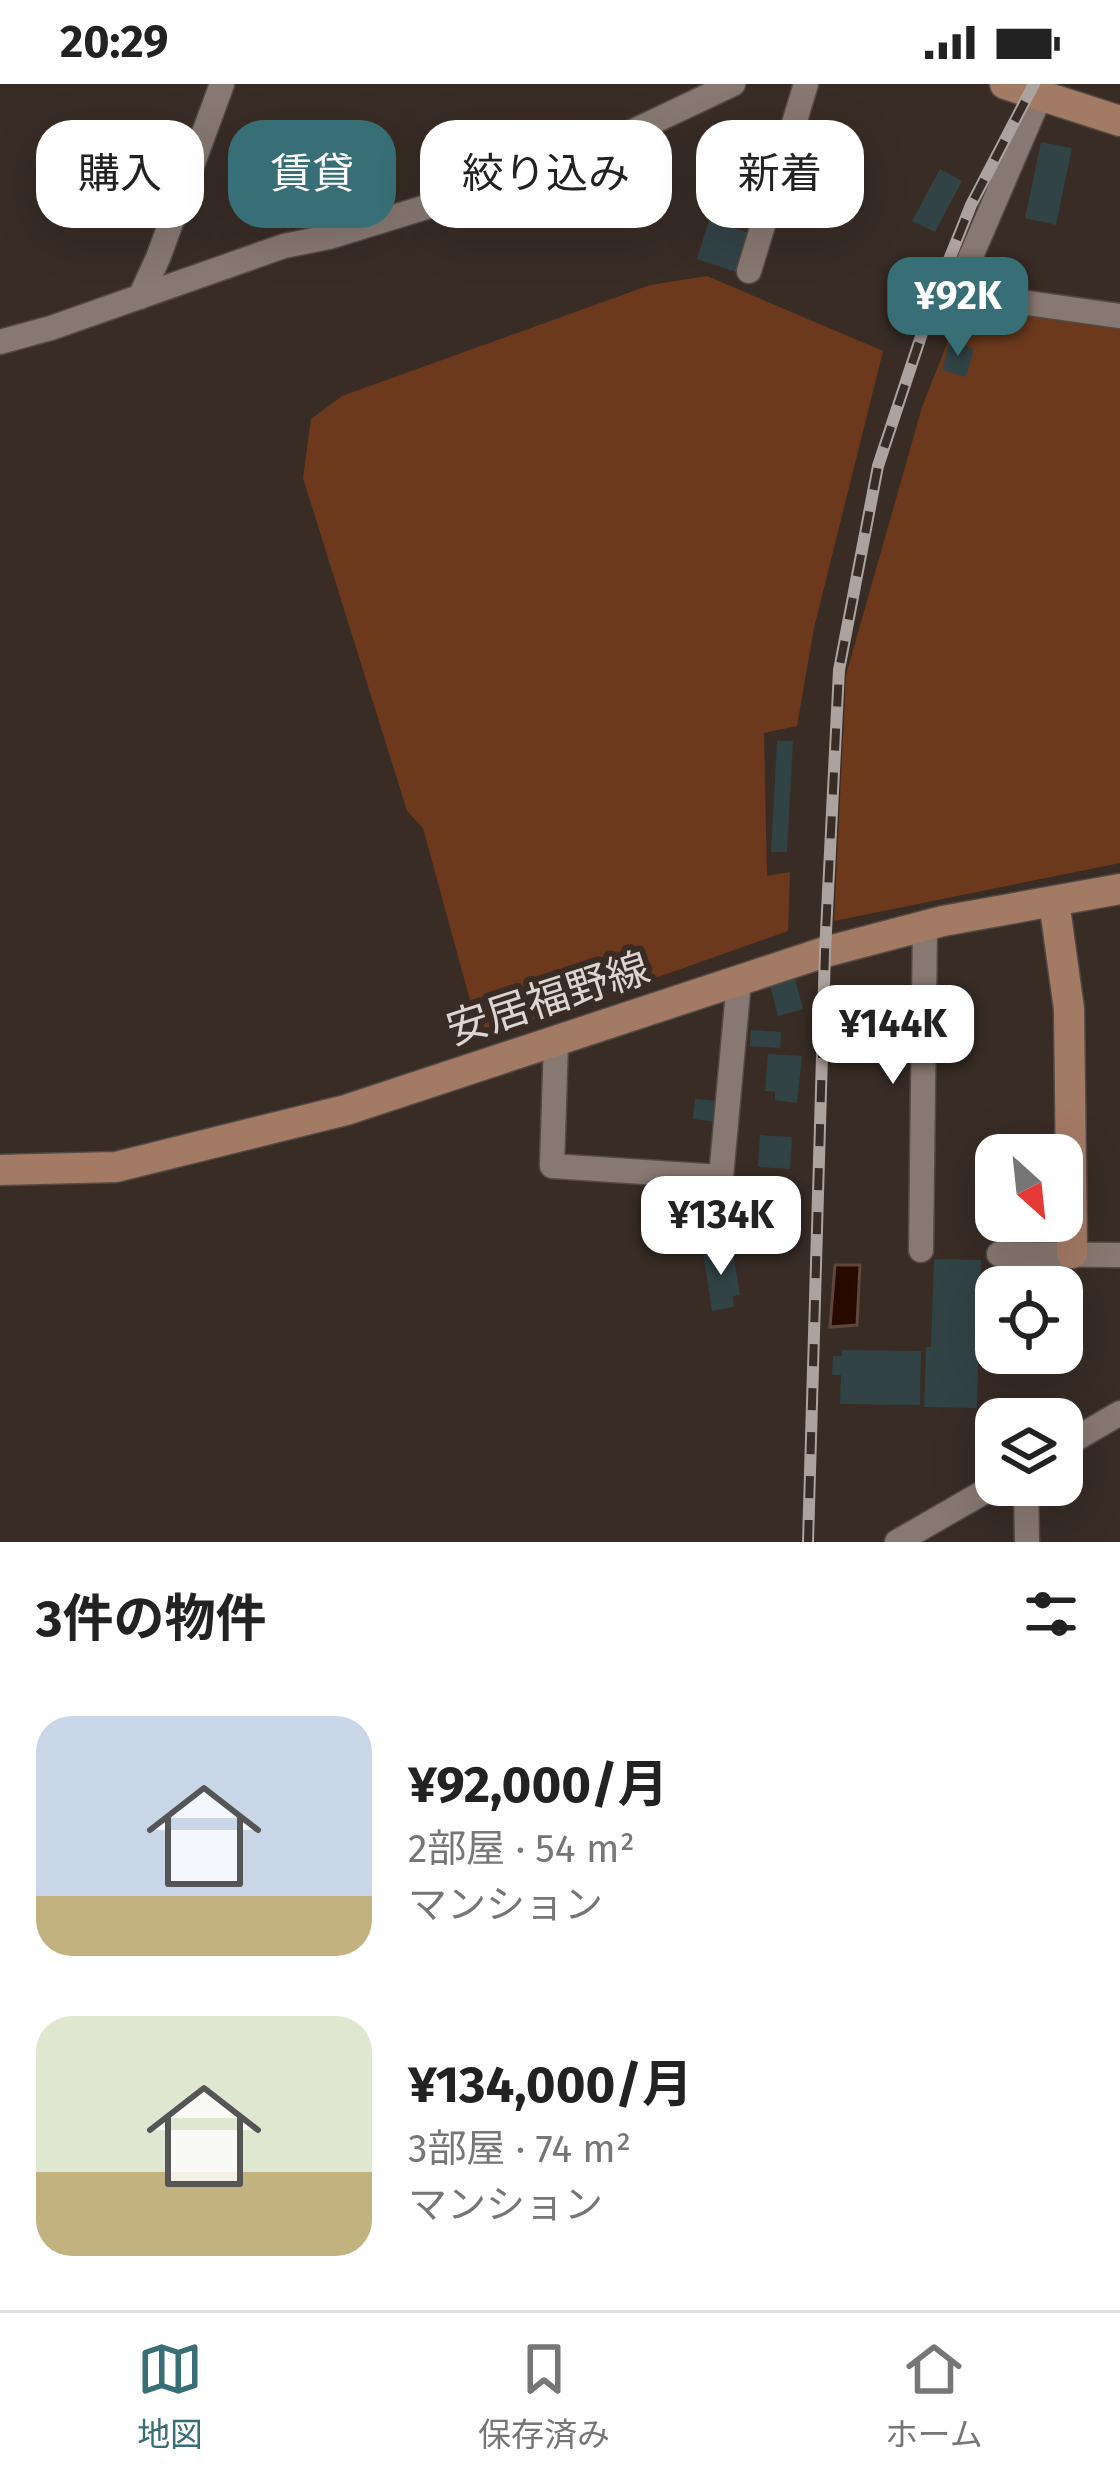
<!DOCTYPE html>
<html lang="ja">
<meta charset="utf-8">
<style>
:root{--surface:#fff;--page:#f6f6f6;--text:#222;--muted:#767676;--line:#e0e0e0;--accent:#386e75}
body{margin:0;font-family:"Fira Sans","Noto Sans JP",sans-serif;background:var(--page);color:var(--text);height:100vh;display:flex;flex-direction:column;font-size:45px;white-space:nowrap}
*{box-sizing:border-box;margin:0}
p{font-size:39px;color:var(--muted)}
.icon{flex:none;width:66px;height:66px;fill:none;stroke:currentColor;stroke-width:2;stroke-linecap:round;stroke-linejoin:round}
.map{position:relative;height:1458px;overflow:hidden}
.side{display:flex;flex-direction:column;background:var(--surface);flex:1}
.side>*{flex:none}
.top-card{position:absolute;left:36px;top:36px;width:1050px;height:108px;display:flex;gap:24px}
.needle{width:78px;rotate:153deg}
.buttons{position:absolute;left:975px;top:1050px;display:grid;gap:24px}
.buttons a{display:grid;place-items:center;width:108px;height:108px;border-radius:24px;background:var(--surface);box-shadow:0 12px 48px #0002;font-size:60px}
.price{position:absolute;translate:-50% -102px;padding:0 27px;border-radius:24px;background:#fff;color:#222;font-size:39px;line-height:78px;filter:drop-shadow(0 3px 6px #0008)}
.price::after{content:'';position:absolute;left:50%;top:72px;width:36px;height:27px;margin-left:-18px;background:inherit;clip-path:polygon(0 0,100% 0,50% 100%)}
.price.on{background:var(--accent);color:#fff}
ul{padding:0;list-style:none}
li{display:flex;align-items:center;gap:36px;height:300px;padding:0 36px}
li span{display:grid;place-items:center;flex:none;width:336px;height:240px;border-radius:36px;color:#555}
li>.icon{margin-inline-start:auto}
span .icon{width:144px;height:144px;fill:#fffc;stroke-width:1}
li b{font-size:51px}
h2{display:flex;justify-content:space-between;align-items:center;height:144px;padding:0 36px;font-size:51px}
.tag{padding:0 42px;border-radius:36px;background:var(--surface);box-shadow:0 12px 48px #0002;font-size:42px;line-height:108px}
.tag.on{background:var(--accent);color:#fff}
.status{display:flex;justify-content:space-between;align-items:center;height:84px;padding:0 60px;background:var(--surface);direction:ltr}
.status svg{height:33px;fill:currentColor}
.tab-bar{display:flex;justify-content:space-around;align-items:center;height:168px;border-top:3px solid var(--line);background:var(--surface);font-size:33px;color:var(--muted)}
.tab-bar a{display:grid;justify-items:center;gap:6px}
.tab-bar .on{color:var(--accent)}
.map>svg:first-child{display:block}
.green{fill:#6c391c}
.water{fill:#280900;stroke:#5f463f;stroke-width:3}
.building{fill:#324345}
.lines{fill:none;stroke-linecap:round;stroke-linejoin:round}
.street-casing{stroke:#544a45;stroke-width:27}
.secondary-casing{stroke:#544a45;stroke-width:33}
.street{stroke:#877871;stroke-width:24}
.secondary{stroke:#a37a64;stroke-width:30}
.rail-casing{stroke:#ada39e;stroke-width:12}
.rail{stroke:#382c25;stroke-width:8;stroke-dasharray:22;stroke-linecap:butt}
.labels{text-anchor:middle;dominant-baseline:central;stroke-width:12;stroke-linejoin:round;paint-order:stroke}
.street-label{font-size:42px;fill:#ded5d1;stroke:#382c25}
</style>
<div class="status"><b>20:29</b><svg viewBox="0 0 49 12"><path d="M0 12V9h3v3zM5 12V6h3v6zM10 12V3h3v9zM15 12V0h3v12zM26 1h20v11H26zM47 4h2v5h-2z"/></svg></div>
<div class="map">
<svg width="1120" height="1458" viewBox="0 0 1120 1458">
<rect width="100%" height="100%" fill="#382c25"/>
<path class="green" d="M707,192L883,267L814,544L797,642L764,649L767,792L790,788L788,847L596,915L480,953L423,744L407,727L303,394L311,335L342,312L650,201Z
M961,224L1120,239V779L834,837L846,591L922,323Z"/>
<path class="water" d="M835,1181H860L857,1241L830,1243Z"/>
<path class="building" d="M1041,58L1072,64L1056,141L1025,134Z
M940,85L962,97L935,148L912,137Z
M709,136L749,149L736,188L697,175Z
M950,257L974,265L966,293L942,286Z
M777,657H793L787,768H771Z
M794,891L803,925L778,932L769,898Z
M751,946L781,948L780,964L750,962Z
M768,970L802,972L797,1019L775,1016V1008L765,1007Z
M695,1015L719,1017L717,1038L693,1035Z
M760,1051L792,1053L790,1085L758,1083Z
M732,1163L740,1211L733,1212L734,1223L712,1227L703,1168Z
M934,1175L981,1176L977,1324L924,1323L926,1263H931Z
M842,1266L921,1267L920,1321L840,1320L841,1291H832L833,1272H842Z"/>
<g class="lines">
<g class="street-casing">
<path id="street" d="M1040,12L956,207L963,210L1120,232
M749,187L806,0
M140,213L158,174L222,0
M0,258L51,244L284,162L329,153L514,96L602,62L733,0
M556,957L552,1082L721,1093L739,897
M921,1166L925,842
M999,1170L1120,1171
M1062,1363L1120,1329
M1026,1401L1027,1458
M897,1458L996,1401"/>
</g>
<g class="secondary-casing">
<path id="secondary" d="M1005,0L1120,37
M1054,817L1069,925L1072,1169
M0,1086L116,1083L346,1026L825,868L943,837L1120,805"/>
</g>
<use href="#street" class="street"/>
<use href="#secondary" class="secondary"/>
<g class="rail-casing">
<path id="rail" d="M808,1458L825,868L839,586L878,382L934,213L971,121L1034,0"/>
</g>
<use href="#rail" class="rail"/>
</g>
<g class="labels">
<g class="street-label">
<text transform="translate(548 915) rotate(-18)">安居福野線</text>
</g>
</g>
</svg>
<div class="buttons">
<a><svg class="needle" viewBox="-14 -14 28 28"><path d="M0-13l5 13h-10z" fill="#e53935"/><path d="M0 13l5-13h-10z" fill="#767676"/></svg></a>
<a><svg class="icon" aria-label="locate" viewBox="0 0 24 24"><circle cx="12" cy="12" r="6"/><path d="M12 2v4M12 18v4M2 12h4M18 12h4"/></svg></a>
<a><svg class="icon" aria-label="layers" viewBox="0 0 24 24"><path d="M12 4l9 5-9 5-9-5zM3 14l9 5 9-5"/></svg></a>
</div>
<b class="price on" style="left:958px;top:275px">¥92K</b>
<b class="price" style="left:893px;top:1003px">¥144K</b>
<b class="price" style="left:721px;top:1194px">¥134K</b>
<div class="top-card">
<a class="tag">購入</a>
<a class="tag on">賃貸</a>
<a class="tag">絞り込み</a>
<a class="tag">新着</a>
</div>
</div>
<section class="side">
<h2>3件の物件<svg class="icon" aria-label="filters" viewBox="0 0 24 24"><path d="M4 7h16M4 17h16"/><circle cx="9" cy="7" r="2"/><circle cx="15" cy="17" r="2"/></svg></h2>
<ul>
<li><span style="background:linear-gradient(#c9d6e8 75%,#c2b280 0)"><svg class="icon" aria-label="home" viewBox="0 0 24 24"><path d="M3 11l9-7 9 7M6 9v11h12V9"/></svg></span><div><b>¥92,000/月</b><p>2部屋 · 54 m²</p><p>マンション</p></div></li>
<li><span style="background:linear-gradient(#dfe7d0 65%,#c2b280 0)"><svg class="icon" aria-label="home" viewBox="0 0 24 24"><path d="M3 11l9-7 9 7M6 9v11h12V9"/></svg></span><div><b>¥134,000/月</b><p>3部屋 · 74 m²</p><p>マンション</p></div></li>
</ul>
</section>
<nav class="tab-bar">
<a class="on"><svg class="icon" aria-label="map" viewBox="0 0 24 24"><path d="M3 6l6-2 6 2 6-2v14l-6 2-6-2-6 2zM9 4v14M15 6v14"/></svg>地図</a>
<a><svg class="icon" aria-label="saved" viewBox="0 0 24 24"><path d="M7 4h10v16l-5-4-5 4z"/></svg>保存済み</a>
<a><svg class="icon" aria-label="home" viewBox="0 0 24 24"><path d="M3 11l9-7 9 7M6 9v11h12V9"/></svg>ホーム</a>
</nav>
